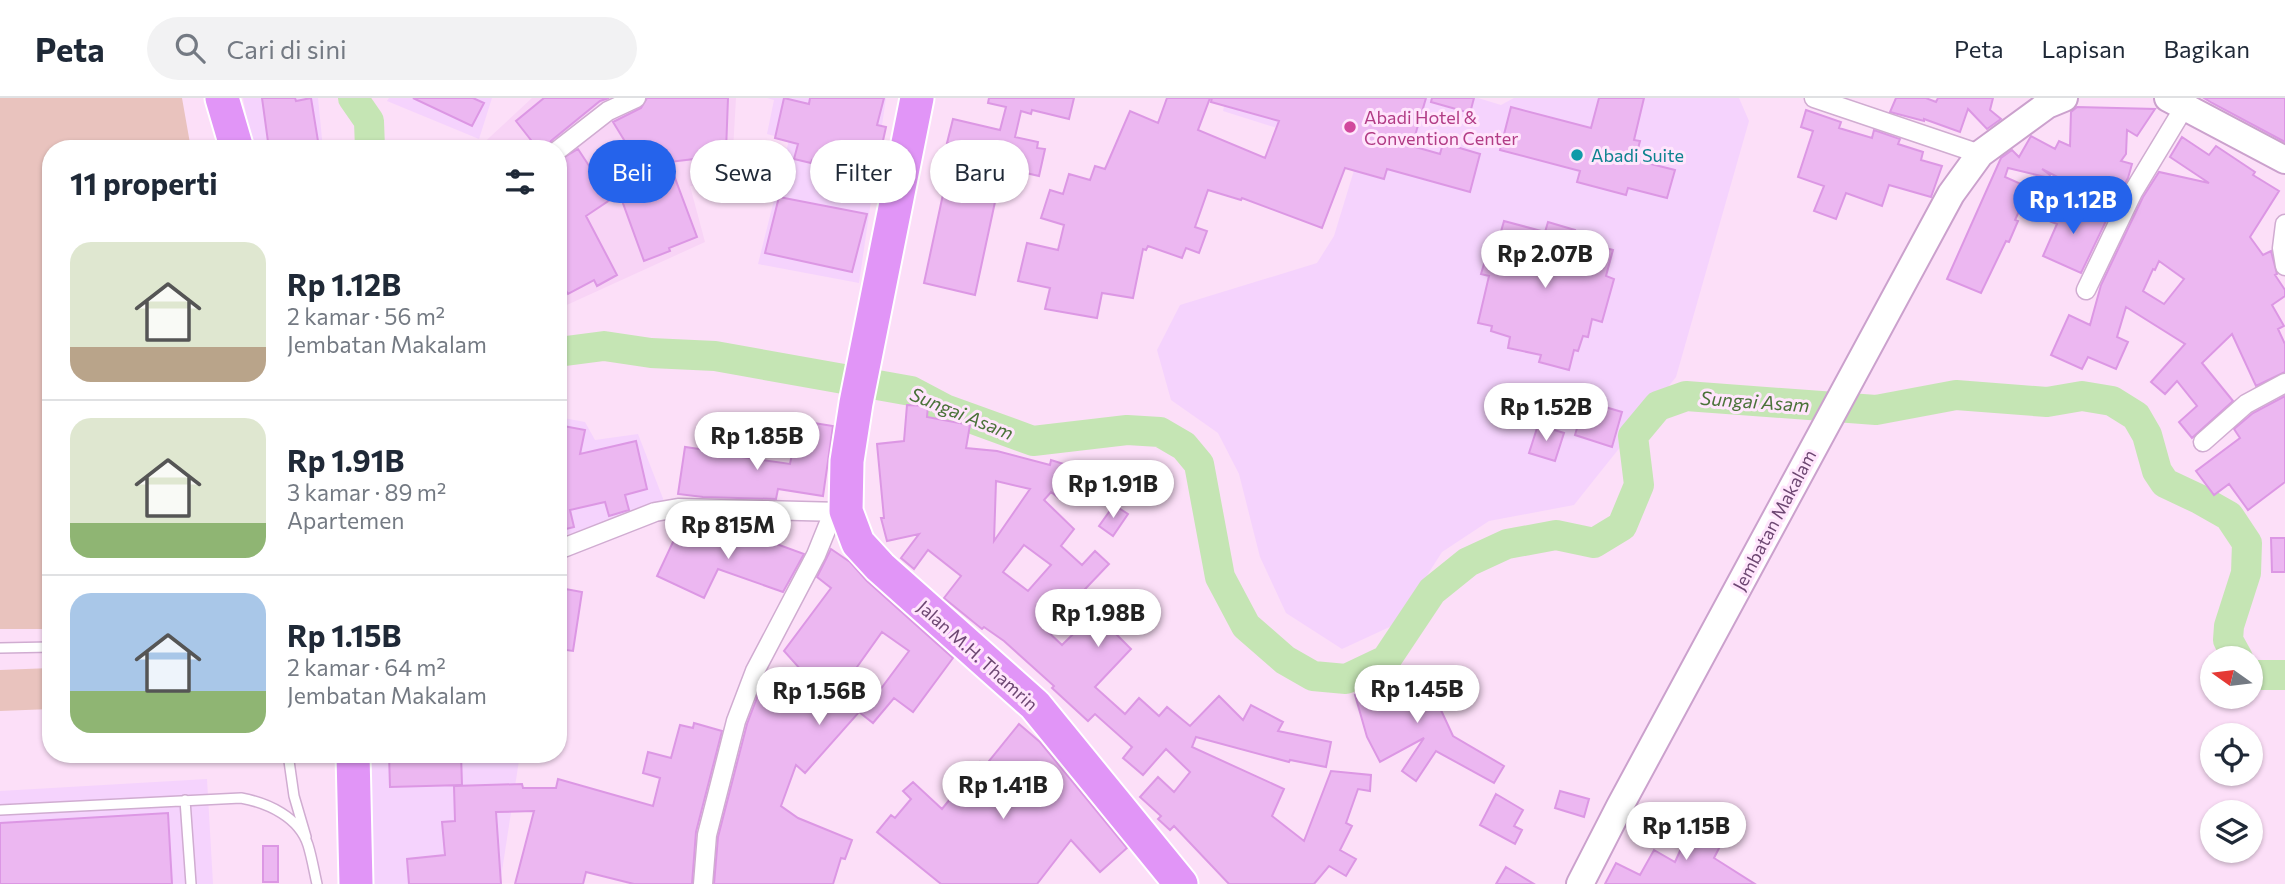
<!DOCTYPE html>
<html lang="id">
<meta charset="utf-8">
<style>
:root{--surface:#fff;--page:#f2f2f3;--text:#1f2937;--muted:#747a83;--line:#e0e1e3;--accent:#2563eb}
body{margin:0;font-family:Commissioner,sans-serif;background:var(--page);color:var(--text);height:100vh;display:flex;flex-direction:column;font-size:26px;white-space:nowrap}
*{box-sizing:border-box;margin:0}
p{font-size:23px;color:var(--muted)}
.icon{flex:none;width:38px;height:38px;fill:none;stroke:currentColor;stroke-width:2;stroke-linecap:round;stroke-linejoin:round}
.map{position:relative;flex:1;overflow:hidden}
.details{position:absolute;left:42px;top:42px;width:525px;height:623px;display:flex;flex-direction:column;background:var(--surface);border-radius:28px;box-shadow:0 2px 5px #0004}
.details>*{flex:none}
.banner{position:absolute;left:588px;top:42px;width:665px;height:63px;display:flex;gap:14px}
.needle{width:46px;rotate:284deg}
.buttons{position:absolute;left:2200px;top:548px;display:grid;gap:14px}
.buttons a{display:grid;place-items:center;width:63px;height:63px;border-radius:50%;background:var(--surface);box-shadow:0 2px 5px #0004;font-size:35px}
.price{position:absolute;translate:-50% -60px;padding:0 16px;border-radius:24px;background:#fff;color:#222;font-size:23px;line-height:46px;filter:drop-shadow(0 2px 4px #0008)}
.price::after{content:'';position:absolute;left:50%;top:42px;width:21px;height:16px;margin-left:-10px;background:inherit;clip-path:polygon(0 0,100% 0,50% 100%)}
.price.active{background:var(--accent);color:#fff}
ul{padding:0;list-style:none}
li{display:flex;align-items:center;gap:21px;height:175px;padding:0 28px}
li+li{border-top:2px solid var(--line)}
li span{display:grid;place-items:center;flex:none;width:196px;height:140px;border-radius:21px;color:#555}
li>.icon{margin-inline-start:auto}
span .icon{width:84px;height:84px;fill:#fffc;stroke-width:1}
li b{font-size:30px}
h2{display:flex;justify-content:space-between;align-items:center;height:84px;padding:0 28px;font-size:30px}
.tag{padding:0 24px;border-radius:32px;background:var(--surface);box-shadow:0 2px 5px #0004;font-size:24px;line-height:63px}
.tag.active{background:var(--accent);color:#fff}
header{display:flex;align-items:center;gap:42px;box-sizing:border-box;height:98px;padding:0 35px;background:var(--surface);border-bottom:2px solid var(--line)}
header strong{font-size:33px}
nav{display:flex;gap:38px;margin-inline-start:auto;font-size:24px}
.search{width:490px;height:63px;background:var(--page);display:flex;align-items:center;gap:18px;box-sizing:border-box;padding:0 24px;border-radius:38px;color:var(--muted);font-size:26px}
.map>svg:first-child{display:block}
.residential{fill:#f8d4f6}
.commercial{fill:#f5d3fd}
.green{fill:#e9c3be}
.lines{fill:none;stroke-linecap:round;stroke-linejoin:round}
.river{stroke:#c5e5b4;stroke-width:30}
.building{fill:#ecb7f1;stroke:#dc97e4;stroke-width:2;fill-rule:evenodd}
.lane-casing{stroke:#d0acd1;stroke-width:12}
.street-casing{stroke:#d0acd1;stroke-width:21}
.secondary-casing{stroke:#cba1cd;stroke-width:30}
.highway-casing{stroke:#fff;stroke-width:37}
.lane{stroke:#fff;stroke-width:9}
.street{stroke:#fff;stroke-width:18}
.secondary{stroke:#fff;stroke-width:26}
.highway{stroke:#e195f7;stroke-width:33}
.hotel-dot{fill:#d1479c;stroke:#ffe5fc;stroke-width:2.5}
.culture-dot{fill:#0f9aa8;stroke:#ffe5fc;stroke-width:2.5}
.labels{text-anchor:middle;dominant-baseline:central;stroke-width:6;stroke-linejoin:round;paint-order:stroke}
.hotel-label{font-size:18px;fill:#b23c85;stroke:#ffe5fc;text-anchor:start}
.culture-label{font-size:18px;fill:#0d838f;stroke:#ffe5fc;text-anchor:start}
.street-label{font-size:18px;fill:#6d4772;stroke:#ffe5fc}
.water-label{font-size:19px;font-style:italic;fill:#4a7239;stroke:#ffe5fc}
</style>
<header>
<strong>Peta</strong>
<div class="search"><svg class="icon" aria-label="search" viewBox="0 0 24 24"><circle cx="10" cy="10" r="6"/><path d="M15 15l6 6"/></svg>Cari di sini</div>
<nav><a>Peta</a><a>Lapisan</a><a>Bagikan</a></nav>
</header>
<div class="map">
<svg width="2285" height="786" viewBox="0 0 2285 786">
<rect width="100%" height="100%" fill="#fcdff8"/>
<path class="residential" d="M532,0H736L731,87L690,88L705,144L558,211V51H477Z"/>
<path class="commercial" d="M243,0H318L323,51H253Z
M389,0H492L479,41L387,3Z
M767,0H886L859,185L758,166L789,42L767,36L774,2Z
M1226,0H1478L1501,7L1514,0H1739L1749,23L1676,279L1574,407L1489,423L1442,454L1396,526L1342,551L1286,515L1260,459L1239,376L1218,335L1171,302L1157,252L1180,207L1317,165L1334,138L1359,56L1223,13Z
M558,319L585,324L595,342L638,336L664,403L577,434L558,439Z
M361,656H520L500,786H367Z
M207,681L213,786H0V693Z"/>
<path class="green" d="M0,0H182L191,51H51V531H0Z
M51,570V611L0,613V572Z"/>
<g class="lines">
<path class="river" d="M353,0L369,23L370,51
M558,254L604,248L651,255L715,258L911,293L945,311L1033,343L1127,332L1160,334L1184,348L1199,366L1220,479L1246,528L1285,562L1313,578L1346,581L1386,562L1432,493L1468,464L1507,446L1556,437L1594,445L1622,428L1639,387L1633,338L1658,308L1686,298L1876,312L1956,297L2047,304L2082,298L2112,303L2136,318L2147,337L2157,373L2165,385L2199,401L2229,418L2247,445L2246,475L2229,528L2228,542L2238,560
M2250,575L2254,577H2285"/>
</g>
<path class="building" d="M262,0H295L296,3L311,0L318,43L307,44L308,51H269Z
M413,0H473L484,5L472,28Z
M544,0H609L600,3L551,43L547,51H538L516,23Z
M647,0H728L725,80H702L703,60L669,64L697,139L669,150L670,153L644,163L621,100L615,103L613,100L586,118L617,177L597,188L594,182L568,196L558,179V63L578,51L603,89L640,68L613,24L641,10Z
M784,0L809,6L810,0H884L877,27L886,29L875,79L812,62L811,65L794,61L798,46L775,40Z
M989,0H1074L1069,21L1032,12L1031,16L1021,13L1015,39L1038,44L1037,50L1045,51L1039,78L1017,73L1013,93L998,90L975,197L924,185L945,87L971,93L981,52L947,45L953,21L1000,32L1006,9L988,5Z
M1167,0H1210L1198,32L1265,60L1279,23L1211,4L1212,0H1426L1412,48L1440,56L1443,45L1480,56L1470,94L1387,71L1384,81L1345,70L1322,130L1242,100L1241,102L1208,92L1195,129L1207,133L1199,155L1186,150L1182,160L1148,148L1146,152L1143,151L1133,200L1102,195L1097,220L1045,211L1050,190L1018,183L1027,145L1058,152L1064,127L1041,120L1050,92L1063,96L1069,76L1090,82L1095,68L1105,71L1130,13L1158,25Z
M1432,0H1474L1470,15L1431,4Z
M1599,0H1644L1634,42L1640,43L1635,62L1675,72L1667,100L1628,90L1626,97L1577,84L1580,73L1500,52L1511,9L1591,30Z
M1896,0H1926L1936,4L1938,0H1993L1990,12L2001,21L1987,31L1968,11L1960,34L1924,21V23L1890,14Z
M2204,0H2285V44L2212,5Z
M2077,9L2155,11L2137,38L2127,32L2126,56L2121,63L2132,66L2128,80L2119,96L2067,84L2042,71L2050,77L2049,80L2008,70L2005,79L2030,90L2015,122L2018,123L2009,144L2006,143L1981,195L1947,181L2001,60L2012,52L2019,59L2031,38L2055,51L2059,43L2070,48L2071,14Z
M1806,12L1841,24L1839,30L1872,40L1874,32L1900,41L1898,46L1923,54L1921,62L1942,68L1931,99L1889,87L1882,108L1846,95L1836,121L1814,113L1824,88L1798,79L1813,33L1801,29Z
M2182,39L2209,57L2216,48L2255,74L2253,77L2279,93L2250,139L2263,157L2271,153L2277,176L2275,177L2285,192V198L2272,207L2284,228L2278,231L2285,246V274L2256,288L2232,236L2202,265L2233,303L2192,340L2179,324L2197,308L2177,283L2165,296L2151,284L2185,246L2126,209L2117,239L2128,244L2116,271L2088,259L2082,271L2051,257L2069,217L2090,227L2101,187L2143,99L2159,74L2209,85L2170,59ZM2159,163L2184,181L2164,206L2143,193L2153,171L2155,172Z
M779,99L867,116L852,174L765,155Z
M2058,102L2106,123L2081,175L2043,158L2057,126L2049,123Z
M1504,123L1545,134L1548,124L1575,132L1573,141L1613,152L1606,178L1614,181L1602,224L1592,221L1588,239L1583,238L1578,253L1574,252L1569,272L1539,264L1541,257L1508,250L1510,239L1491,233L1492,228L1478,225L1489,178L1481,176L1489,149L1496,151Z
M2285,298V384L2248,412L2229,386L2214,397L2196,373L2240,340L2234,331L2253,315Z
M1585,303L1622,314L1612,349L1575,337Z
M907,307L928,308L927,319L970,327L966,350L997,353L1050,367L1051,362L1070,368L1060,401L1051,394L1044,402L1074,431L1061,448L1082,467L1095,453L1109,466L1046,532L1062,547L1117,493L1131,508L1109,529L1131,551L1095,589L1125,616L1139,600L1159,618L1167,609L1190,628L1219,598L1243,622L1251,607L1283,624L1278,633L1331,644L1326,669L1290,662L1289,664L1196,639L1192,649L1284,691L1272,718L1304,743L1331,673L1371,677L1370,693L1358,691L1346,725L1352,728L1340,752L1356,761L1346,778L1329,768L1314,786H1229L1174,728L1170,732L1158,721L1161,718L1140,699L1158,679L1174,694L1190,674L1166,651L1143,677L1123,660L1132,649L1095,616L1088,623L1052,590L1054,588L1004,543L984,529L982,531L944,500L961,478L928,452L914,471L901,460L919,436L887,443L881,420H884L877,346L904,343ZM996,383L1030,391L994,443ZM1024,447L1051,467L1028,493L1003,474Z
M814,325L833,328L823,398L778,391L776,401L703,399L678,396L685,349L720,354V356L790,366L793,351L809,354Z
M558,327L585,332L580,356L636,343L647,391L625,397L629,412L609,418L605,404L570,412L574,429L558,433Z
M1538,327L1564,335L1555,363L1529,355Z
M1114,407L1128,416L1113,438L1099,428Z
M680,429L723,449L730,429L804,456L783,494L718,471L704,500L657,478Z
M2271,440H2285V474H2272Z
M831,451L850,464L867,483L953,560L913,614L894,600L873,625L859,614L805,675L796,667L781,708L798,720L852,742L845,761L841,760L833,786H714L718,739L747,626L761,589L795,601L811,583L784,553L831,490L817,479ZM882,534L909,553L871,604L847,583Z
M560,490L582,494L573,553L558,551Z
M1412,569L1416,577L1445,572L1449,592L1433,595L1453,638L1504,668L1494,685L1436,653L1416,683L1402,673L1424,640L1380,664L1367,639L1355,597L1398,583L1395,578Z
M694,625L722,633L696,734L692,786H634L586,774L583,786H515L534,713L496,714L501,786H409L407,761L445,757L442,724L455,723L454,688L522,686L523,690H556L558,681L653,708L660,680L643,675L648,654L671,660L680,627L693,630Z
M1019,626L1040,644L1127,750L1100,774L1071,742L1037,786H941L877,734L891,717L895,720L911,701L903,693L913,684L942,711L980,664L985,668Z
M389,656H461L462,687L390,689Z
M1560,693L1589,701L1584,719L1555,710Z
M1496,696L1523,712L1514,728L1522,732L1515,746L1480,727Z
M168,715L172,786H0V725Z
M1697,715L1728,733L1714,760L1755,786H1605L1616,765L1640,777L1654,752L1675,764Z
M263,748H278V784H263Z
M1506,769L1534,786H1496Z"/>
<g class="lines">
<g class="lane-casing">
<path id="lane" d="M0,550L51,549
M288,656L294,698L306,739
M185,702L191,786
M0,712L241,700C268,705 299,719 308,747C312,760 314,773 317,786"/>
</g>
<g class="street-casing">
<path id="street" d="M1814,0L1980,56
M558,52L608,13L636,0
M2285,126L2282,150L2285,168
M2086,192L2133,94L2185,8
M2203,344L2246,306L2285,285
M558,452L655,414L678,410L841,414
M703,786L707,737L736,623L755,573L816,457L833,415"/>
</g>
<g class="secondary-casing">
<path id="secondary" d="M2168,0L2285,62
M1580,786L1620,708L1951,96L1980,56L2047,7L2064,0"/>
</g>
<g class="highway-casing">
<path id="highway" d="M222,0L237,51
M917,0L856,305L847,363L846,413L858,445L880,469L1035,607L1181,786
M353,656L356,786"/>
</g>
<use href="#lane" class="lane"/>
<use href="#street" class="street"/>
<use href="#secondary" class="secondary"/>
<use href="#highway" class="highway"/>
</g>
<circle class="hotel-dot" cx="1350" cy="29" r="7"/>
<circle class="culture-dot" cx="1577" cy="57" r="7"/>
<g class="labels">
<g class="hotel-label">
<text x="1364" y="19">Abadi Hotel &amp;<tspan x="1364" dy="21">Convention Center</tspan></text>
</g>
<g class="culture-label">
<text x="1591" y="57">Abadi Suite</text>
</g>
<g class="street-label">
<text transform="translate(1774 422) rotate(-62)">Jembatan Makalam</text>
<text transform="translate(978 557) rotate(42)">Jalan M.H. Thamrin</text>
</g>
<g class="water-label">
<text transform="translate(1755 303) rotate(4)">Sungai Asam</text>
<text transform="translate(962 315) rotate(22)">Sungai Asam</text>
</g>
</g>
</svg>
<div class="buttons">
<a><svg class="needle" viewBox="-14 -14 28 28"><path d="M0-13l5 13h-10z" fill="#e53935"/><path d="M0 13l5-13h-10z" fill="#747a83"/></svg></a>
<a><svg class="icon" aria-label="locate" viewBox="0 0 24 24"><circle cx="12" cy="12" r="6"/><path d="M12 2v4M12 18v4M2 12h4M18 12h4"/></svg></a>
<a><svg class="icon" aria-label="layers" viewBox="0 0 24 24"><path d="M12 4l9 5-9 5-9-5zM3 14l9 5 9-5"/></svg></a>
</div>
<b class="price active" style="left:2073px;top:138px">Rp 1.12B</b>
<b class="price" style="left:1545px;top:192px">Rp 2.07B</b>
<b class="price" style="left:1546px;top:345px">Rp 1.52B</b>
<b class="price" style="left:757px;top:374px">Rp 1.85B</b>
<b class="price" style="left:1113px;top:422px">Rp 1.91B</b>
<b class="price" style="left:728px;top:463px">Rp 815M</b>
<b class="price" style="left:1098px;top:551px">Rp 1.98B</b>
<b class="price" style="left:1417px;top:627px">Rp 1.45B</b>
<b class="price" style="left:819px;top:629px">Rp 1.56B</b>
<b class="price" style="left:1003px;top:723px">Rp 1.41B</b>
<b class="price" style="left:1686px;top:764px">Rp 1.15B</b>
<div class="banner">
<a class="tag active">Beli</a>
<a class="tag">Sewa</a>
<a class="tag">Filter</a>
<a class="tag">Baru</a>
</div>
<section class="details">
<h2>11 properti<svg class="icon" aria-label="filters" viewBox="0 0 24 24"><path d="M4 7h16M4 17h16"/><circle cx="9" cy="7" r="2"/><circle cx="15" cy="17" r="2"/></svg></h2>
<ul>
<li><span style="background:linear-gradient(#dfe7d0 75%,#b9a48a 0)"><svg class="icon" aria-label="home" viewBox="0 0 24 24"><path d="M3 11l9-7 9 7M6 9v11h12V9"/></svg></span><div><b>Rp 1.12B</b><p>2 kamar · 56 m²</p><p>Jembatan Makalam</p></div></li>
<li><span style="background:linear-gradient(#dfe7d0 75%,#8fb573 0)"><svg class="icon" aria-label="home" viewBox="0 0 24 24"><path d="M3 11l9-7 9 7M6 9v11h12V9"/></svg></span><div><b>Rp 1.91B</b><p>3 kamar · 89 m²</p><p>Apartemen</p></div></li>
<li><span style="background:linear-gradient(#a9c7e8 70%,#8fb573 0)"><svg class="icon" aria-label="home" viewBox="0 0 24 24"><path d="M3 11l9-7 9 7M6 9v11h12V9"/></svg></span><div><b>Rp 1.15B</b><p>2 kamar · 64 m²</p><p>Jembatan Makalam</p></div></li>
</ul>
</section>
</div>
